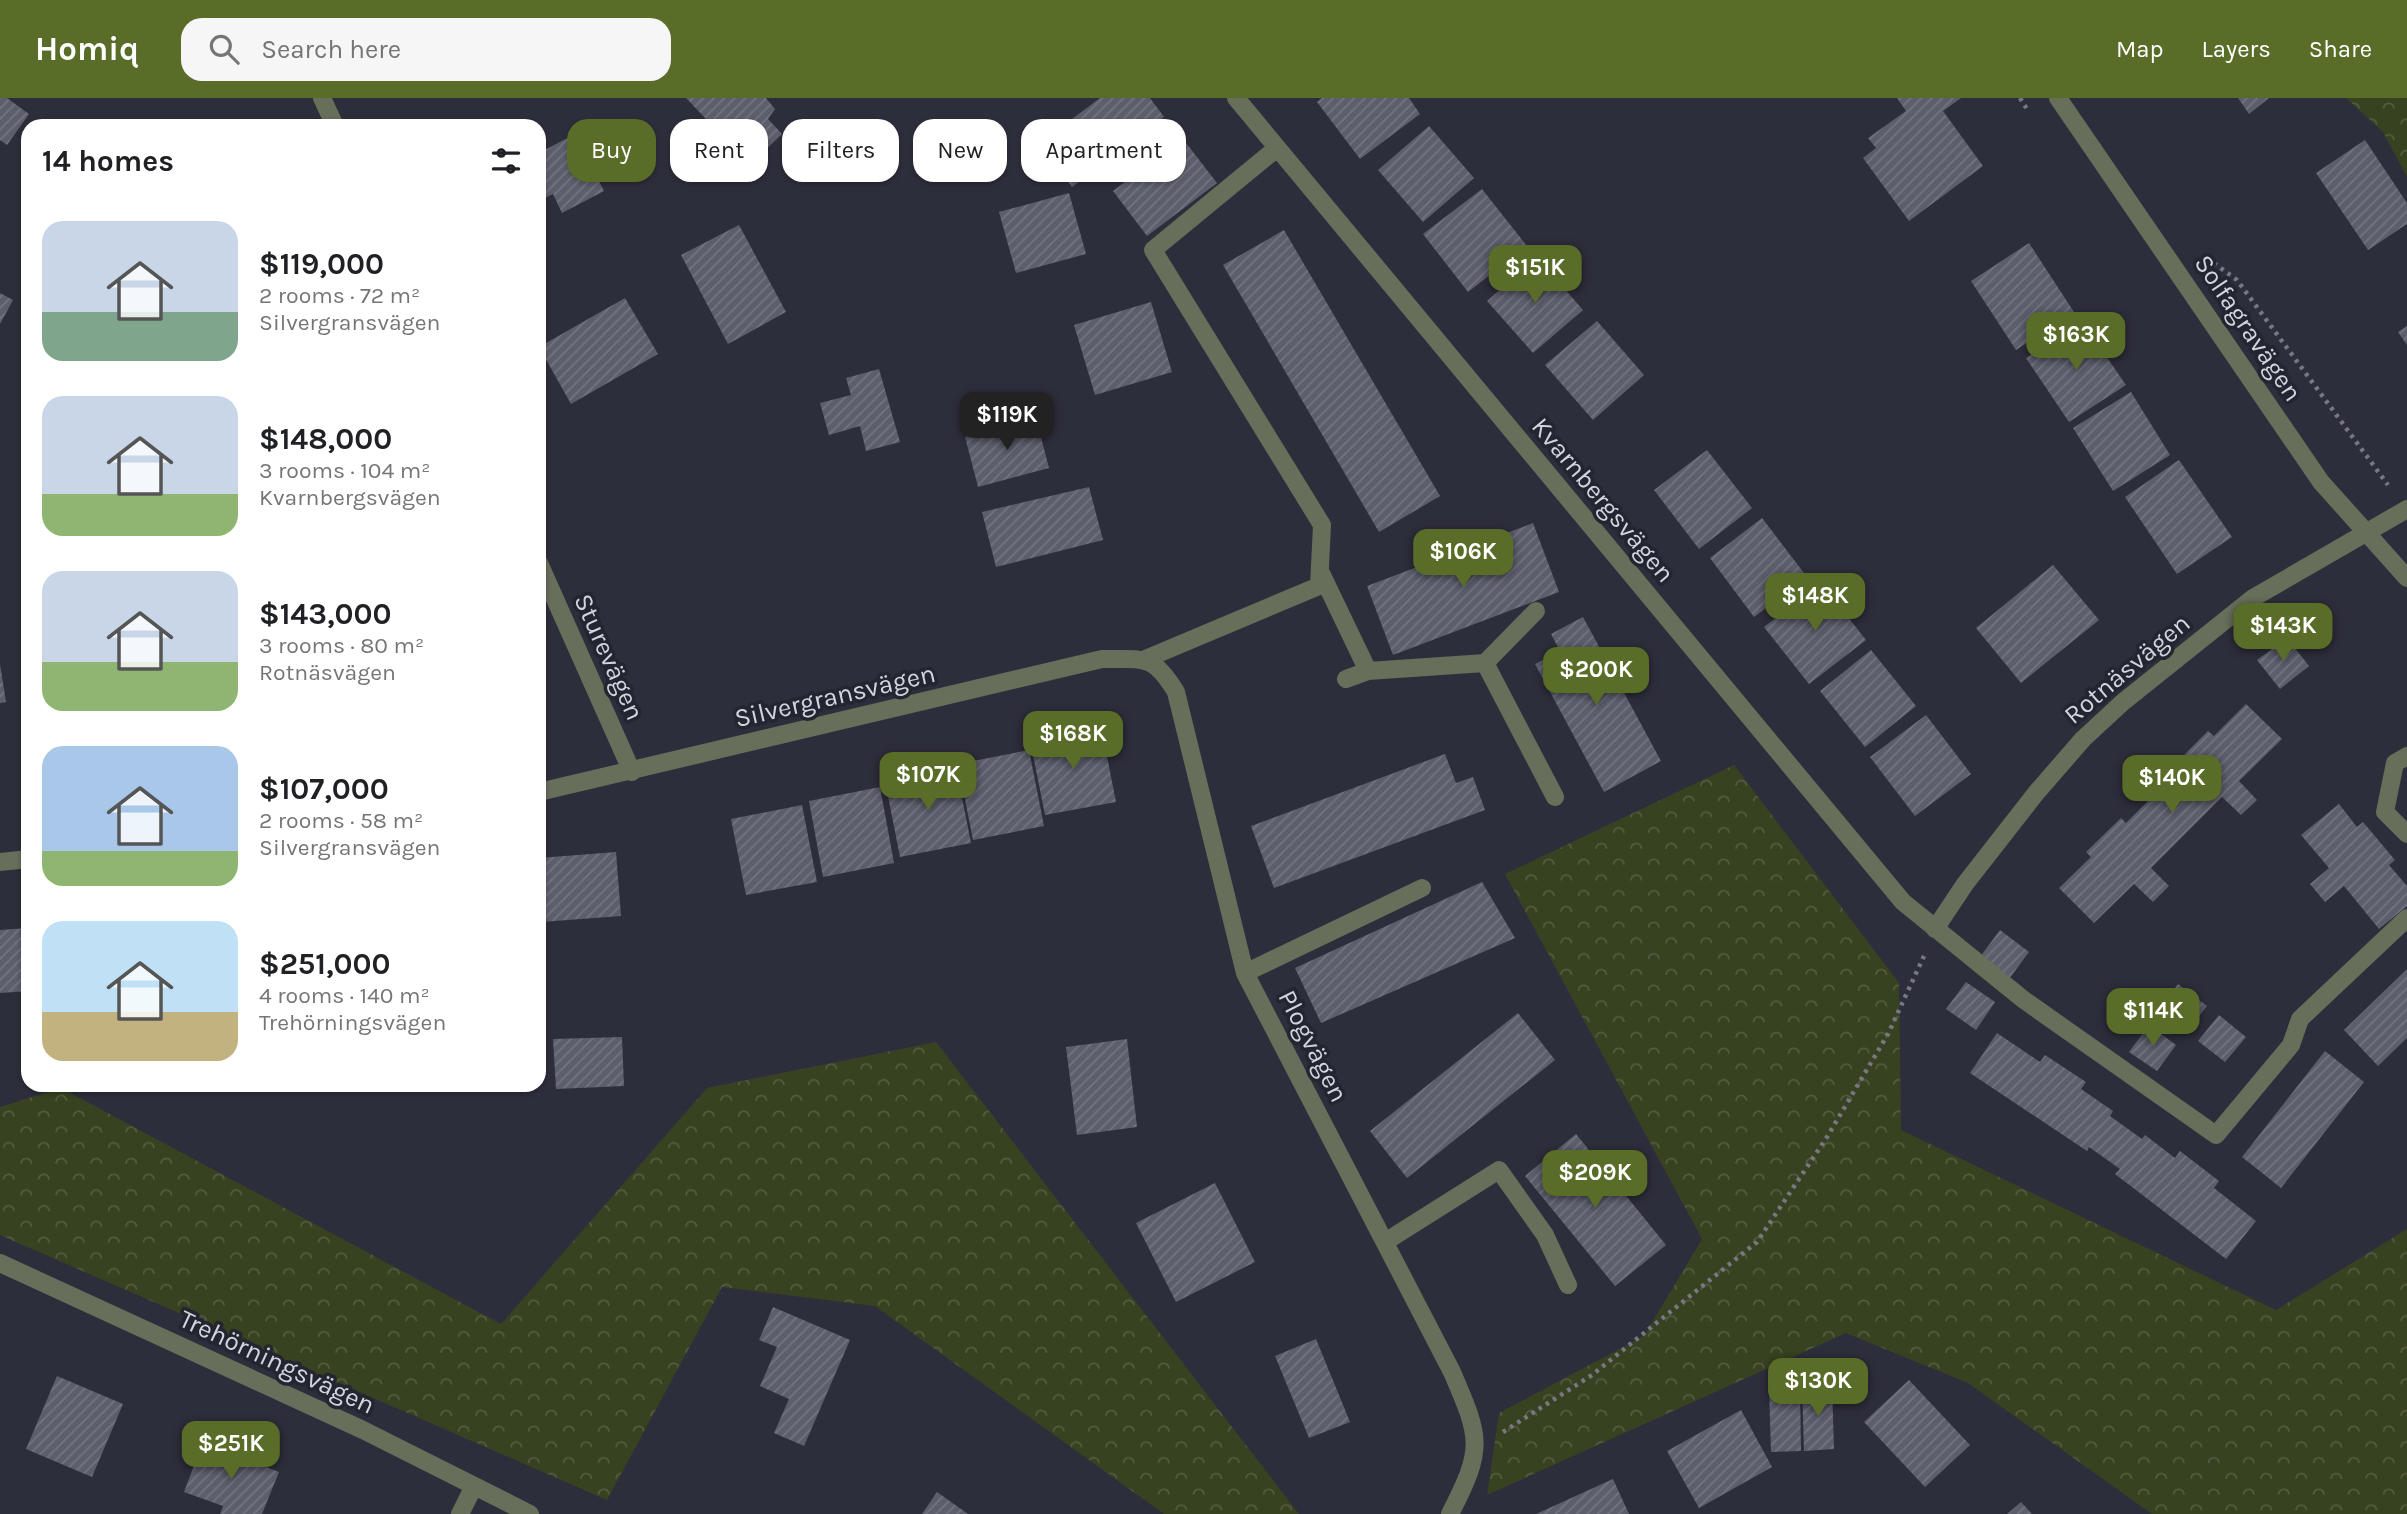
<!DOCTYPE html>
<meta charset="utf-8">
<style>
:root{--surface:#fff;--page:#f6f6f6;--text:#202124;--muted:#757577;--accent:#5a6d28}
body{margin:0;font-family:Karla,sans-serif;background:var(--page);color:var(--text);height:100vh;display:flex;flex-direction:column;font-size:26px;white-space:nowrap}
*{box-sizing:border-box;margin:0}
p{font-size:23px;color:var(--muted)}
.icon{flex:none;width:38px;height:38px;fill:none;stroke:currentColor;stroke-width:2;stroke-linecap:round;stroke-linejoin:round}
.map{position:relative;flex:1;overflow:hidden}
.panel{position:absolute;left:21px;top:21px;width:525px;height:973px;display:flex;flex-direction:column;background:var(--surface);border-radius:21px;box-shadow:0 2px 5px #0004}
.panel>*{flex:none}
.guide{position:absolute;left:567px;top:21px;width:665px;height:63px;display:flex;gap:14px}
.price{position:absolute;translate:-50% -60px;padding:0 16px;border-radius:14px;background:var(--accent);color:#fff;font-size:23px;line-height:46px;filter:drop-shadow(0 2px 4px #0008)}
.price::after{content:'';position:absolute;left:50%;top:42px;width:21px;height:16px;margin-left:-10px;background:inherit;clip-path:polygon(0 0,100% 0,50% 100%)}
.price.active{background:#222;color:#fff}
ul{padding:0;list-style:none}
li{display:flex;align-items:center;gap:21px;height:175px;padding:0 21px}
li span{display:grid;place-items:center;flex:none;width:196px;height:140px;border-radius:21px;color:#555}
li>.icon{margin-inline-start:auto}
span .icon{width:84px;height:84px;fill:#fffc;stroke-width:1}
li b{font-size:30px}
h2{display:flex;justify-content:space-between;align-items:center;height:84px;padding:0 21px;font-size:30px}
.chip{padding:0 24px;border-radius:21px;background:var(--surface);box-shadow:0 2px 5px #0004;font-size:24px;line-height:63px}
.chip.active{background:var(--accent);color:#fff}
header{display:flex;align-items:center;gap:42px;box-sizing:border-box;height:98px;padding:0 35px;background:var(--accent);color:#fff}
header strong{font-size:33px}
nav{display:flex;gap:38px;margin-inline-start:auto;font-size:24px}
.search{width:490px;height:63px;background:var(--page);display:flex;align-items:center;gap:18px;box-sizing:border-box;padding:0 24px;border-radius:21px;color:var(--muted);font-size:26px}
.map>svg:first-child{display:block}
.forest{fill:url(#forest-crowns)}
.building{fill:url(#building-hatch)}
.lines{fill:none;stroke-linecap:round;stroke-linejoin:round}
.path{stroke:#777883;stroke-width:4.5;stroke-dasharray:3.5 5;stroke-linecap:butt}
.minor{stroke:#676e5a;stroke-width:18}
.labels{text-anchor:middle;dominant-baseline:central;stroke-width:7;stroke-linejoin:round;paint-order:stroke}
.street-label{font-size:26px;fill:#d3d5dd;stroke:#232531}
</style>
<header>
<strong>Homiq</strong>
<div class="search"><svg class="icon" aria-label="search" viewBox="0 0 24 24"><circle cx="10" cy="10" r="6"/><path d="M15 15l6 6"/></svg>Search here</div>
<nav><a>Map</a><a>Layers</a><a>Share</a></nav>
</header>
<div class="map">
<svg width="2407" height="1416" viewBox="0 0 2407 1416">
<defs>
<pattern id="forest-crowns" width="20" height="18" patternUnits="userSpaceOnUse" patternTransform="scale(1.75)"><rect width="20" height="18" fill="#374221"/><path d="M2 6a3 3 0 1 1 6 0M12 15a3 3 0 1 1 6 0" fill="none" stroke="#535c41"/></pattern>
<pattern id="building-hatch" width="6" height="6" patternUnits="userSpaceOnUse" patternTransform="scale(1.75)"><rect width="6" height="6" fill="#5c5e6c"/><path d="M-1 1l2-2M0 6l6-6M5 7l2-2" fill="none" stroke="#727481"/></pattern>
</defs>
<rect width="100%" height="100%" fill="#2d2e3b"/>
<path class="forest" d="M2346,0H2407V79L2383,34Z
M1734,667L1899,885L1901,1032L2276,1212L2407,1131V1416H2152L1968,1285L1846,1235L1487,1397L1499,1315L1644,1238L1702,1141L1505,776Z
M936,944L1299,1416H1164L875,1208L722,1189L607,1402L0,1137V1009L61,990L501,1226L707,990Z"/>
<path class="building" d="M0,0H7L29,16L7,47L0,42Z
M686,0H766L775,11L768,21L782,36L745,71L725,50L715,59L692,34L706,21Z
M1100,0H1150L1164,19L1072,89L1039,46Z
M1322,0H1409L1420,16L1360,61L1317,4Z
M1897,0H1961L1943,13L1983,68L1909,123L1863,60L1876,50L1868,40L1906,13Z
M2238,0H2269L2249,16Z
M1429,28L1474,80L1423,124L1378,72Z
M575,36L604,93L562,115L553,96L539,103V55Z
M1183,41L1217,85L1147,138L1113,93Z
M2365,42L2407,105V126L2368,152L2316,75Z
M1482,91L1527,148L1468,194L1423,136Z
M1069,95L1086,156L1016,175L999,114Z
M739,127L786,214L728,246L681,157Z
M1284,132L1440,398L1379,434L1223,167Z
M2029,145L2074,214L2016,252L1971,183Z
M1537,159L1583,212L1533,255L1487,203Z
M0,195L13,202L0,226Z
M625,200L658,256L571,306L539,249Z
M1151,204L1172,274L1095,297L1074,227Z
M1597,223L1644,277L1593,322L1545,267Z
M2082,223L2126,287L2069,324L2026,260Z
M2407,228V247L2398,234Z
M879,271L900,344L866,353L860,328L829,337L820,305L851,297L846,280Z
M2131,294L2170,357L2113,393L2073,330Z
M1036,320L1049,370L978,389L965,339Z
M1707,352L1752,410L1699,451L1654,392Z
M2179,362L2232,439L2177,476L2125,399Z
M1089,389L1103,442L996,469L982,414Z
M1762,420L1807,479L1754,519L1710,460Z
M1533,425L1559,494L1393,557L1367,488Z
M2053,467L2099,522L2021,585L1976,530Z
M1821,485L1866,542L1809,586L1764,529Z
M1583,519L1661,663L1604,694L1535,566L1560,553L1551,536Z
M2287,540L2309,568L2280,591L2257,562Z
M1871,552L1916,608L1865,649L1820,593Z
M0,566L6,604L0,605Z
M2246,606L2282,641L2239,683L2257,702L2241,717L2222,699L2151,770L2169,788L2153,804L2134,786L2094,825L2059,790L2091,759L2086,754L2121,720L2126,725L2179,672L2174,667L2208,633L2214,638Z
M1926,617L1971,676L1915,718L1870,659Z
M1101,628L1116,704L1045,717L1030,642Z
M1029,652L1044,728L973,742L958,666Z
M1445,656L1456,685L1473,679L1485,712L1274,790L1251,728Z
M956,669L971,745L900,759L885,683Z
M880,689L894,765L823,779L809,703Z
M2339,706L2357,729L2363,724L2395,762L2389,767L2407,788V808L2379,831L2344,788L2325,804L2310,786L2329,770L2301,737Z
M802,707L817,784L746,797L731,721Z
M616,754L621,818L541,824L539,760Z
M1482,784L1515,840L1321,925L1295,870Z
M28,830V893L0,895V832Z
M2000,832L2029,854L2009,881L1980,859Z
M2407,871V940L2378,968L2344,932Z
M1966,884L1995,904L1976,932L1946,911Z
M2178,886L2207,908L2185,936L2157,914Z
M1518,915L1555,962L1407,1080L1370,1033Z
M2219,917L2246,939L2225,964L2198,943Z
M2149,927L2176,947L2157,973L2129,954Z
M1997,935L2040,964L2045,957L2086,984L2081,991L2113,1013L2110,1018L2142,1041L2145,1037L2175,1060L2180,1053L2219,1083L2214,1090L2256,1123L2226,1161L2115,1076L2120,1071L2089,1049L2087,1053L1970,975Z
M622,939L624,988L556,991L553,941Z
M1127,941L1137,1029L1077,1037L1066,949Z
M2325,953L2364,984L2281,1090L2242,1059Z
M1576,1036L1666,1147L1615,1188L1525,1078Z
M1215,1085L1255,1164L1176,1204L1136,1125Z
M773,1209L850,1242L804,1348L774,1335L789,1301L760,1288L777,1249L759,1242Z
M1316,1241L1350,1324L1309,1340L1275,1258Z
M57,1278L123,1306L92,1379L26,1351Z
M1909,1282L1970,1347L1925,1389L1864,1324Z
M1832,1287L1834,1351L1804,1353L1802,1288Z
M1769,1290H1800L1801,1353L1771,1354Z
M1741,1312L1772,1369L1699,1410L1667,1353Z
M203,1344L279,1374L262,1416H220L223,1408L184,1394Z
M1613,1381L1629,1416H1536Z
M937,1394L968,1416H922Z
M2021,1404L2032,1416H2007Z"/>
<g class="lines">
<path class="path" d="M2020,0L2027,11
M2207,160L2237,182L2388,387
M1503,1334L1592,1277L1757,1144L1827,1039L1888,936L1924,858"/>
<path class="minor" d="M322,0L335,28
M1236,0L1903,804L2024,902L2216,1037L2291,947L2300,921L2407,820
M2058,0L2321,384L2407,480
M539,465L632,674
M1320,473L1368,573
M1143,562L1319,488L1322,427L1153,152L1277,50
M1485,565L1555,699
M1346,581L1368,573L1485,565L1536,513
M2407,658L2395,665L2385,714L2407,736
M539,694L1102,561C1145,562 1152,555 1176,594L1245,875L1452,1274C1481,1341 1484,1350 1450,1416
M0,764L28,761
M1935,831L1965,786L2036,695L2083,641L2123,604L2253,500L2407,411
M1245,875L1422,790
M1385,1144L1499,1072L1545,1137L1568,1187
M0,1165L363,1332L530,1416
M460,1416L474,1388"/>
</g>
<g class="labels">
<g class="street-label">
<text transform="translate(2248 230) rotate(56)">Solfagravägen</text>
<text transform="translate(1603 402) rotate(50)">Kvarnbergsvägen</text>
<text transform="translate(609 559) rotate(66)">Sturevägen</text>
<text transform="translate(2127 571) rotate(-40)">Rotnäsvägen</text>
<text transform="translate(835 598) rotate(-13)">Silvergransvägen</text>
<text transform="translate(1313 948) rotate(63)">Plogvägen</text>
<text transform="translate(277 1264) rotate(25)">Trehörningsvägen</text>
</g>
</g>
</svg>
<b class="price" style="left:1535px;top:207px">$151K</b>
<b class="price" style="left:2076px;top:274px">$163K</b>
<b class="price active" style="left:1007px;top:354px">$119K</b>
<b class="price" style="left:1463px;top:491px">$106K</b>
<b class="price" style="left:1815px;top:535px">$148K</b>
<b class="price" style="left:2283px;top:565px">$143K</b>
<b class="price" style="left:1596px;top:609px">$200K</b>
<b class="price" style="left:1073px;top:673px">$168K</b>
<b class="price" style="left:928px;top:714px">$107K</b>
<b class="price" style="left:2172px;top:717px">$140K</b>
<b class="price" style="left:2153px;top:950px">$114K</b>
<b class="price" style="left:1595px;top:1112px">$209K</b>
<b class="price" style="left:1818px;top:1320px">$130K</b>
<b class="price" style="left:231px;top:1383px">$251K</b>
<div class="guide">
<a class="chip active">Buy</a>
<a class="chip">Rent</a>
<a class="chip">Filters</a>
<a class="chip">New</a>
<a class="chip">Apartment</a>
</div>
<section class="panel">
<h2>14 homes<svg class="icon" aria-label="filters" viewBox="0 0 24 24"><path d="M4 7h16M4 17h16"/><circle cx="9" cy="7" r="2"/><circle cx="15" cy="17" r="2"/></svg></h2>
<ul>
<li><span style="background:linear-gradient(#c9d6e8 65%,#7fa58c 0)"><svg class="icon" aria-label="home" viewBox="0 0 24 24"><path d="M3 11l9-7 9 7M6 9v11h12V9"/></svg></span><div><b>$119,000</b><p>2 rooms · 72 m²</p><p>Silvergransvägen</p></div></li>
<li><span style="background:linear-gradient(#c9d6e8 70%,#8fb573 0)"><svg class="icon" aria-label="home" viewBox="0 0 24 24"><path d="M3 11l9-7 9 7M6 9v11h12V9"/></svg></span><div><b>$148,000</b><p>3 rooms · 104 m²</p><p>Kvarnbergsvägen</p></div></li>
<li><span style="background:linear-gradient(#c9d6e8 65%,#8fb573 0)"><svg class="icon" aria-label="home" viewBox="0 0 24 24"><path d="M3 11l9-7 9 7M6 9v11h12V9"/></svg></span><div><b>$143,000</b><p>3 rooms · 80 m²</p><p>Rotnäsvägen</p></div></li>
<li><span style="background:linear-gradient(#a9c7e8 75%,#8fb573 0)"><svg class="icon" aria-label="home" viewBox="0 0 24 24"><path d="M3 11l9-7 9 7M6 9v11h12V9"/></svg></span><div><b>$107,000</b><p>2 rooms · 58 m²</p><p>Silvergransvägen</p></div></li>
<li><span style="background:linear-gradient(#bfe0f5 65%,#c2b280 0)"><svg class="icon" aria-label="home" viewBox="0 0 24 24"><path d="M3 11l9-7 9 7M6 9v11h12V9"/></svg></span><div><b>$251,000</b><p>4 rooms · 140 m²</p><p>Trehörningsvägen</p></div></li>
</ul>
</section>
</div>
